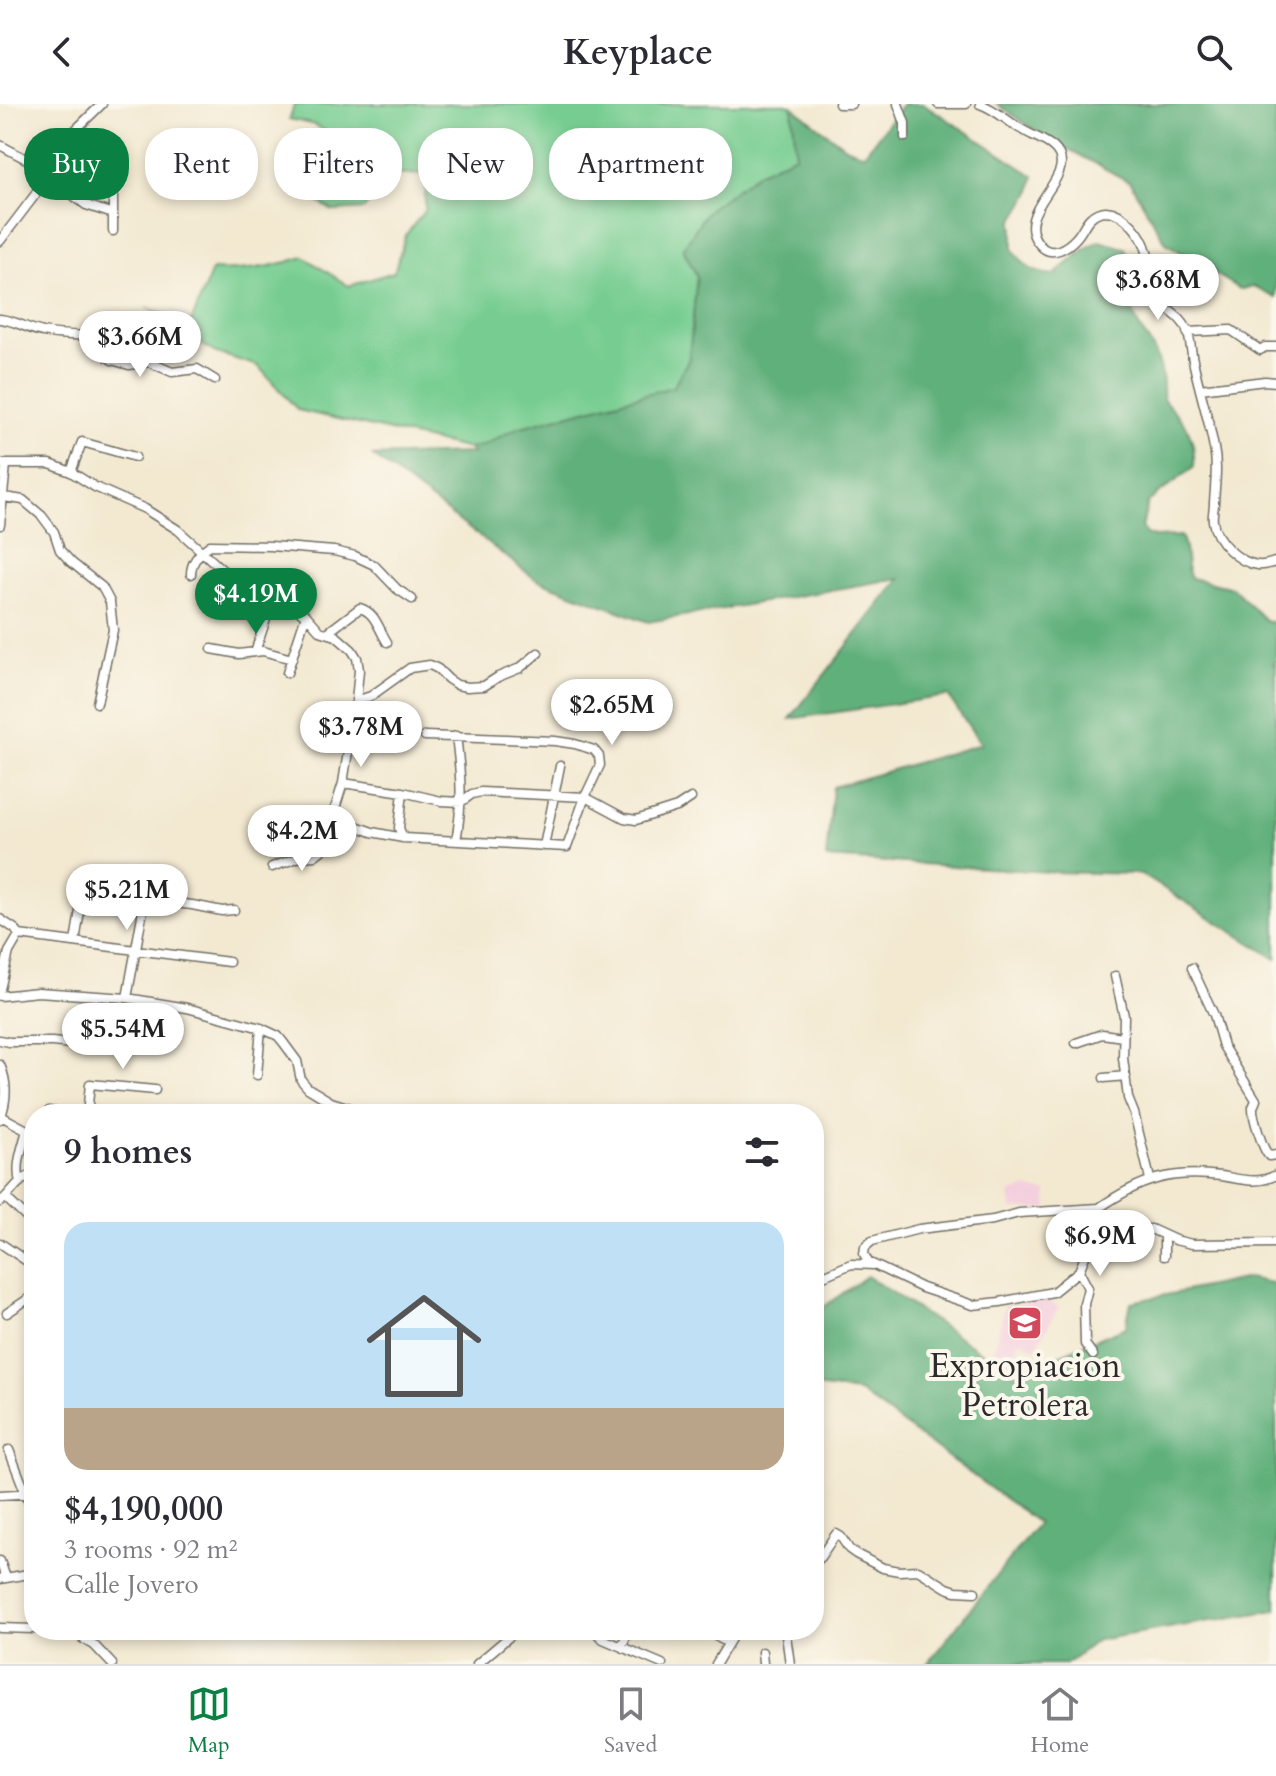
<!DOCTYPE html>
<meta charset="utf-8">
<style>
:root{--surface:#fff;--page:#f2f2f3;--text:#2b2b33;--muted:#7c7c81;--line:#e1e1e2;--accent:#0b8043}
body{margin:0;font-family:Cardo,serif;background:var(--page);color:var(--text);height:100vh;display:flex;flex-direction:column;font-size:30px;white-space:nowrap}
*{box-sizing:border-box;margin:0}
p{font-size:26px;color:var(--muted)}
.icon{flex:none;width:44px;height:44px;fill:none;stroke:currentColor;stroke-width:2;stroke-linecap:round;stroke-linejoin:round}
.map{position:relative;flex:1;overflow:hidden}
.side{position:absolute;left:24px;top:1000px;width:800px;height:536px;display:flex;flex-direction:column;background:var(--surface);border-radius:32px;box-shadow:0 4px 12px #0003}
.side>*{flex:none}
.banner{position:absolute;left:24px;top:24px;width:800px;height:72px;display:flex;gap:16px}
.price{position:absolute;translate:-50% -68px;padding:0 18px;border-radius:28px;background:#fff;color:#222;font-size:26px;line-height:52px;filter:drop-shadow(0 2px 4px #0008)}
.price::after{content:'';position:absolute;left:50%;top:48px;width:24px;height:18px;margin-left:-12px;background:inherit;clip-path:polygon(0 0,100% 0,50% 100%)}
.price.current{background:var(--accent);color:#fff}
ul{padding:0;list-style:none}
li{display:grid;align-content:center;gap:16px;height:424px;padding:0 40px}
li+li{border-top:2px solid var(--line)}
li span{display:grid;place-items:center;height:248px;border-radius:24px;color:#555}
li>.icon{margin-inline-start:auto}
span .icon{width:144px;height:144px;fill:#fffc;stroke-width:1}
li b{font-size:34px}
h2{display:flex;justify-content:space-between;align-items:center;height:96px;padding:0 40px;font-size:34px}
.pill{padding:0 28px;border-radius:32px;background:var(--surface);box-shadow:0 4px 12px #0003;font-size:28px;line-height:72px}
.pill.current{background:var(--accent);color:#fff}
header{display:flex;justify-content:space-between;align-items:center;height:104px;padding:0 40px;background:var(--surface);font-size:36px;font-weight:700}
.menu{display:flex;justify-content:space-around;align-items:center;height:112px;border-top:2px solid var(--line);background:var(--surface);font-size:22px;color:var(--muted)}
.menu a{display:grid;justify-items:center;gap:4px}
.menu .current{color:var(--accent)}
.map>svg:first-child{display:block}
.built{fill:#f4cfdd}
.green{fill:#77cd91;stroke:#517c5e;stroke-width:2}
.forest{fill:#61b07b;stroke:#466e53;stroke-width:2}
.lines{fill:none;stroke-linecap:round;stroke-linejoin:round}
.street-casing{stroke:#716e65;stroke-width:11}
.street{stroke:#fff;stroke-width:8}
.labels{text-anchor:middle;dominant-baseline:central;stroke-width:8;stroke-linejoin:round;paint-order:stroke}
.poi-label{font-size:34px;fill:#2b2b2b;stroke:#fbf7ec}
</style>
<header><svg class="icon" aria-label="back" viewBox="0 0 24 24"><path d="M15 5l-7 7 7 7"/></svg>Keyplace<svg class="icon" aria-label="search" viewBox="0 0 24 24"><circle cx="10" cy="10" r="6"/><path d="M15 15l6 6"/></svg></header>
<div class="map">
<svg width="1276" height="1560" viewBox="0 0 1276 1560">
<rect width="100%" height="100%" fill="#fbf7ec"/>
<filter id="ink" filterUnits="userSpaceOnUse"><feTurbulence type="fractalNoise" baseFrequency=".0125" numOctaves="2"/><feDisplacementMap in="SourceGraphic" scale="16" xChannelSelector="R" yChannelSelector="G"/><feConvolveMatrix kernelMatrix="1 2 1 2 8 2 1 2 1" color-interpolation-filters="sRGB"/></filter>
<filter id="wash" filterUnits="userSpaceOnUse"><feTurbulence type="fractalNoise" baseFrequency=".006" numOctaves="4" result="noise"/><feDisplacementMap in="SourceGraphic" scale="32" xChannelSelector="R" yChannelSelector="G"/><feGaussianBlur stdDeviation="1.8" result="paint"/><feColorMatrix in="noise" values="0 0 0 0 0 0 0 0 0 0 0 0 0 0 0 0 0 1.4 0 .05"/><feComposite in="paint" operator="in"/></filter>
<g filter="url(#wash)">
<rect width="100%" height="100%" fill="#f3e9d1"/>
<path class="built" d="M1027,1084L1047,1088L1048,1105L1012,1106L1010,1089Z
M1040,1193L1059,1203L1035,1244L1019,1236L1008,1259L992,1253L1005,1201L1032,1199Z"/>
<path class="green" d="M295,0H786L792,2L796,51L759,68L683,145L697,172L689,255L673,283L518,324L484,341L469,345L298,306L258,262L214,248L146,203L190,221L212,166C244,168 274,163 304,153L349,182L394,168L406,131L425,106L426,70L390,71L364,105L333,107L306,90L319,58L341,37L315,21L289,15Z"/>
<path class="forest" d="M903,0H924L1034,72L1031,88L1013,117V146C1027,165 1031,168 1054,171L1085,145L1099,137L1125,144C1133,162 1126,183 1131,201C1136,223 1144,228 1154,246C1162,262 1164,278 1163,295C1185,319 1196,329 1194,363L1148,398L1142,423L1147,431L1155,433L1181,432C1189,446 1183,461 1191,474L1233,484L1265,516L1276,520V558L1273,559L1276,562V855L1141,770L1050,768L826,754L833,683L981,640L948,592L790,615L900,474L648,518L537,476L373,352L473,349L469,345L484,341L517,324L673,283L689,255L697,172L683,145L707,107L759,68L796,51L792,2L845,43L864,50Z
M997,0H1276V194L1254,183L1240,185L1166,139L1130,78L1040,30Z
M867,1172L1014,1270L1126,1223L1131,1198L1248,1174L1276,1180V1506L1097,1536L1066,1560H927L1038,1419L859,1288L814,1283V1210Z"/>
</g>
<g filter="url(#ink)">
<g class="lines">
<g class="street-casing">
<path id="street" d="M839,0H851
M898,0L905,19V33
M938,0H966
M980,0C995,5 1007,17 1021,25C1031,31 1045,36 1053,43C1085,71 1008,107 1040,141C1051,154 1067,144 1076,134C1082,128 1084,120 1090,114C1094,110 1100,107 1106,107C1125,108 1143,131 1147,148C1151,163 1148,183 1157,195C1166,207 1181,211 1187,226C1191,237 1191,250 1194,261C1200,289 1209,316 1214,344C1218,362 1215,381 1214,399C1214,405 1212,412 1213,417C1215,437 1239,459 1258,461C1265,462 1270,459 1276,458
M0,41L37,61L45,72
M40,81L66,86L86,101L113,110
M113,127V70
M0,137L35,91L59,42L102,0
M0,215C17,217 27,225 43,228C61,232 82,231 101,232L105,238L108,253L112,256L129,261L149,258L172,268L197,265L215,276
M1187,228L1231,226L1260,246L1265,243H1276
M1200,285L1265,277L1276,278
M0,360H50L71,368L95,383L145,405L178,426L228,471L246,483L287,499L306,511L320,527L336,532L352,546L357,554L359,566L356,597L343,679L322,746L314,752L300,753L272,763
M71,368L82,338L135,353
M4,393L23,396L42,412L54,428L60,446L71,458L102,483L110,498L113,526L97,599
M0,421L6,361
M191,470C191,457 200,448 210,441L271,442L334,447L355,452L374,461L397,485L412,495
M327,529L360,504C376,509 378,524 387,538
M212,545L239,550L263,547L292,555
M255,548L273,494
M287,569L306,511
M356,597L371,592L410,564L430,561L438,565L448,575L457,581L467,583L484,582L498,573L520,564L538,549
M343,679L403,688L441,697L461,698L472,690L481,688L585,693L624,714L636,716L677,703L691,694
M332,713L372,728L403,734L567,743L585,693L600,661L599,652L594,646L575,640L555,637L425,632
M403,734L399,724L403,688
M456,737C463,698 461,671 456,632
M544,742L560,662
M106,788L132,794L192,801L222,807L234,806
M0,815L15,825L19,831L229,858
M75,838L83,788
M1192,864L1214,911L1223,942L1256,996C1255,999 1254,1001 1253,1003C1252,1012 1263,1046 1269,1052L1276,1051
M1115,872L1124,912L1123,954L1128,994L1134,1009L1150,1075
M0,885L9,848L19,831
M0,892L38,888L127,894L187,904L261,924L278,932L283,938L297,957L301,976L308,984L331,998L360,1007L362,1010
M127,894L145,795
M0,936L9,938H52L71,940L110,937
M1076,939L1102,930L1123,933
M0,961C8,979 7,997 0,1015
M257,971L261,924
M1104,974L1126,972
M49,1007L66,1010
M87,1010L90,980L155,986
M318,1010L331,998
M1,1012L27,1026L34,1027
M20,1078C15,1061 23,1042 27,1026
M6,1094L34,1121
M0,1098C14,1088 16,1075 34,1071
M1099,1104C1141,1075 1170,1066 1221,1072C1241,1075 1258,1081 1276,1071
M1095,1128L1151,1125L1175,1136L1192,1140L1276,1139
M0,1139L34,1162
M1164,1152V1132
M1079,1167L1053,1188L1000,1198L973,1201L922,1184L868,1158L864,1150L865,1143L872,1137L919,1125L993,1116L1019,1109L1099,1104
M814,1176L851,1160L874,1161
M7,1209L34,1191
M1093,1251L1085,1240L1084,1200L1088,1184L1079,1167L1095,1128L1099,1104
M9,1346L34,1411
M0,1391L34,1389
M0,1457L6,1474
M814,1462L836,1430L841,1433L849,1445L856,1450L883,1464L899,1467L918,1466L947,1484L956,1487L975,1488
M0,1475L34,1469
M0,1524L34,1525
M47,1526L75,1530L94,1541L112,1560
M593,1526L603,1535L662,1560
M705,1526L728,1539
M784,1526L786,1531L790,1560
M622,1541L629,1526
M762,1548L763,1560
M477,1560L517,1526
M716,1560L732,1533L734,1526"/>
</g>
<use href="#street" class="street"/>
</g>
</g>
<defs>
<g id="school-square" transform="scale(1.8)"><rect x="-9" y="-9" width="18" height="18" rx="4" fill="#d1495b" stroke="#fbf7ec"/><path d="M0-5L7-2L0 1L-7-2ZM-4 1L0 2.5L4 1V4Q0 6-4 4Z" fill="#fff"/></g>
</defs>
<g fill-rule="evenodd">
<use href="#school-square" x="1025" y="1219"/>
</g>
<g class="labels">
<g class="poi-label">
<text x="1025" y="1262">Expropiacion<tspan x="1025" dy="39">Petrolera</tspan></text>
</g>
</g>
</svg>
<b class="price" style="left:1158px;top:218px">$3.68M</b>
<b class="price" style="left:140px;top:275px">$3.66M</b>
<b class="price current" style="left:256px;top:532px">$4.19M</b>
<b class="price" style="left:612px;top:643px">$2.65M</b>
<b class="price" style="left:361px;top:665px">$3.78M</b>
<b class="price" style="left:302px;top:769px">$4.2M</b>
<b class="price" style="left:127px;top:828px">$5.21M</b>
<b class="price" style="left:123px;top:967px">$5.54M</b>
<b class="price" style="left:1100px;top:1174px">$6.9M</b>
<div class="banner">
<a class="pill current">Buy</a>
<a class="pill">Rent</a>
<a class="pill">Filters</a>
<a class="pill">New</a>
<a class="pill">Apartment</a>
</div>
<section class="side">
<h2>9 homes<svg class="icon" aria-label="filters" viewBox="0 0 24 24"><path d="M4 7h16M4 17h16"/><circle cx="9" cy="7" r="2"/><circle cx="15" cy="17" r="2"/></svg></h2>
<ul>
<li><span style="background:linear-gradient(#bfe0f5 75%,#b9a48a 0)"><svg class="icon" aria-label="home" viewBox="0 0 24 24"><path d="M3 11l9-7 9 7M6 9v11h12V9"/></svg></span><div><b>$4,190,000</b><p>3 rooms · 92 m²</p><p>Calle Jovero</p></div></li>
</ul>
</section>
</div>
<nav class="menu">
<a class="current"><svg class="icon" aria-label="map" viewBox="0 0 24 24"><path d="M3 6l6-2 6 2 6-2v14l-6 2-6-2-6 2zM9 4v14M15 6v14"/></svg>Map</a>
<a><svg class="icon" aria-label="saved" viewBox="0 0 24 24"><path d="M7 4h10v16l-5-4-5 4z"/></svg>Saved</a>
<a><svg class="icon" aria-label="home" viewBox="0 0 24 24"><path d="M3 11l9-7 9 7M6 9v11h12V9"/></svg>Home</a>
</nav>
